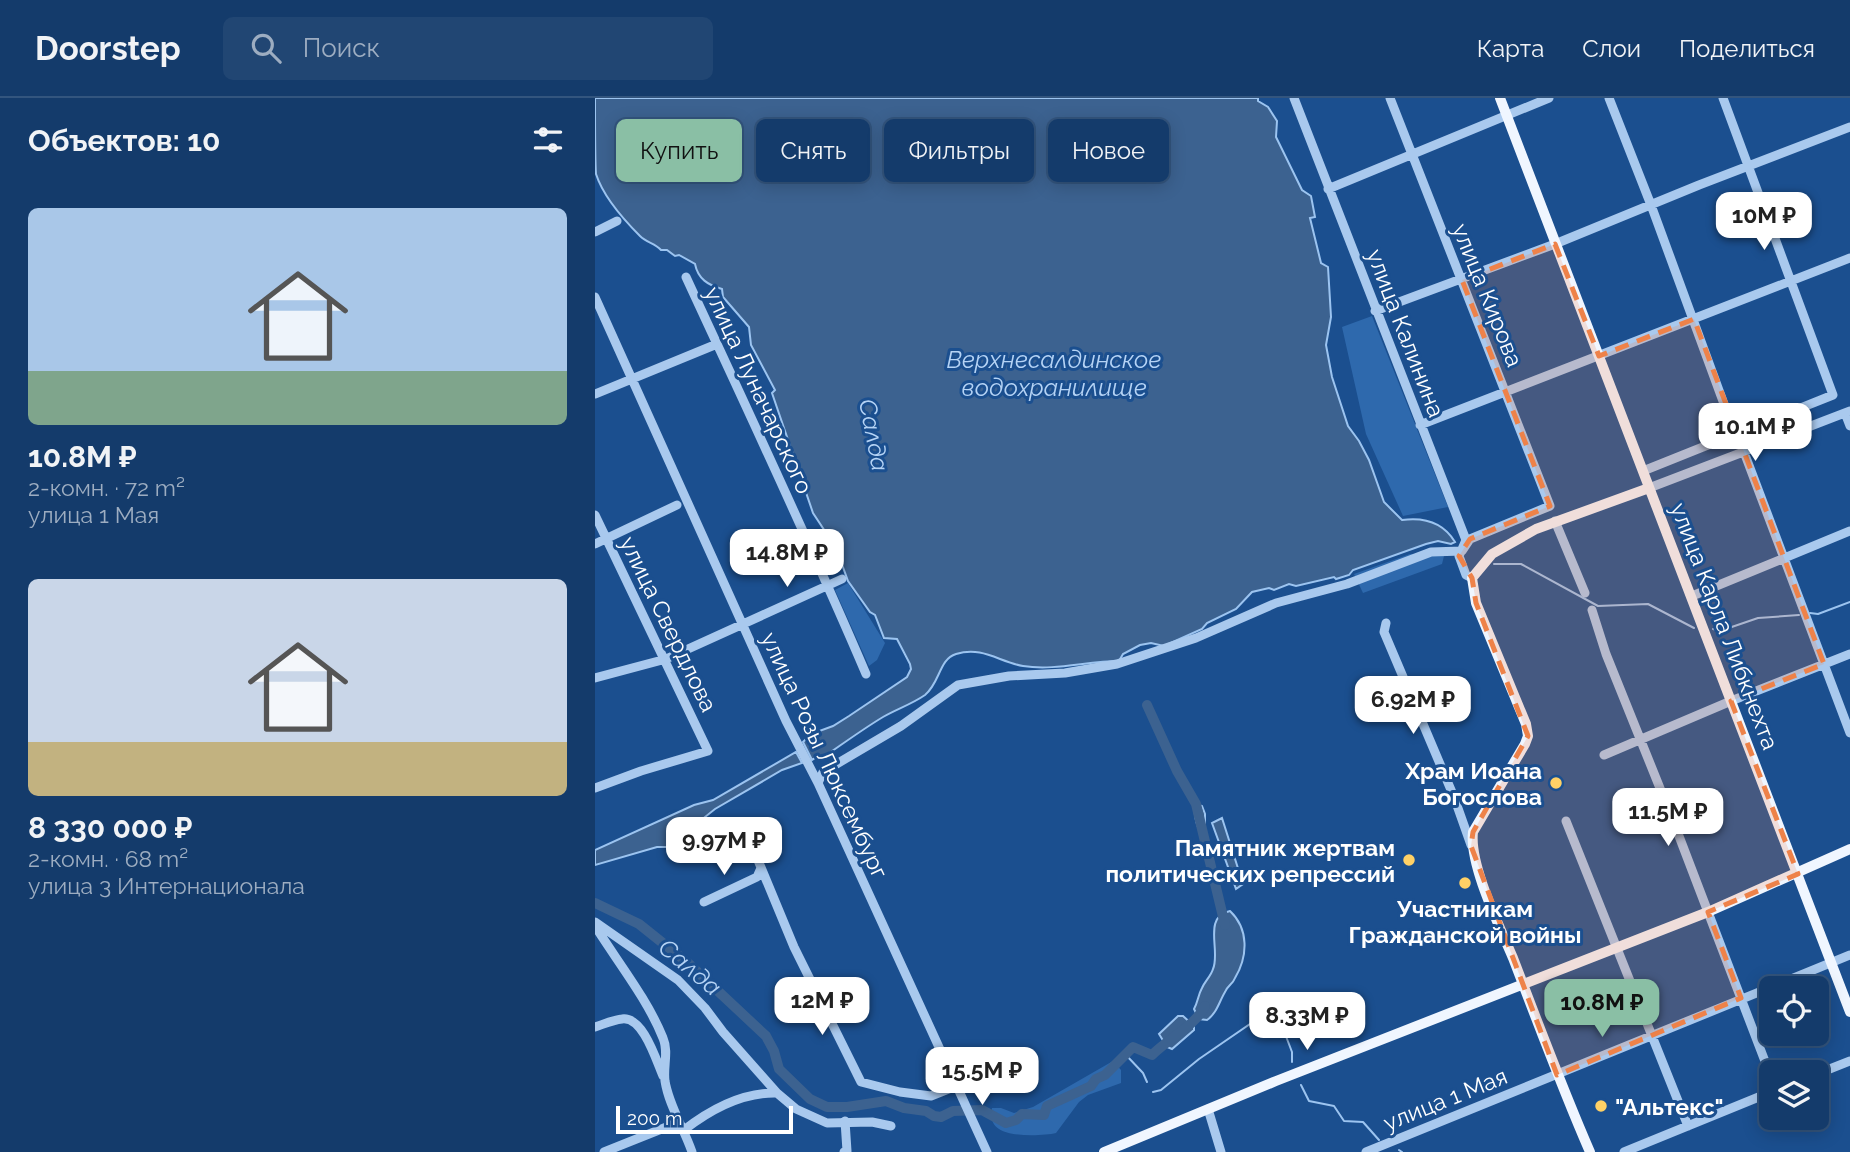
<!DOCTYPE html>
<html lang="ru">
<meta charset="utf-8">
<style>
:root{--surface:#143b6b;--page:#214673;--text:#f1f3f6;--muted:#9dadc1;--line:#33557e;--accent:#8abfa5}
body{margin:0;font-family:Raleway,sans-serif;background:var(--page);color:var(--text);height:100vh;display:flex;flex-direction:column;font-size:26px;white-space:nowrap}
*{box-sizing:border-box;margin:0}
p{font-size:23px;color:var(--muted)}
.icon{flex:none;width:38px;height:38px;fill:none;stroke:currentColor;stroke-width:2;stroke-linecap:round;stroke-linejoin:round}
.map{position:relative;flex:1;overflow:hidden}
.sheet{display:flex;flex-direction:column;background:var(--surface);width:595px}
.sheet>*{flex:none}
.guide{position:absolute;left:21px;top:21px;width:665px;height:63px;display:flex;gap:14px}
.fabs{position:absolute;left:1164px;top:878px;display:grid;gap:14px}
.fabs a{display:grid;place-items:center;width:70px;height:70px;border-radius:10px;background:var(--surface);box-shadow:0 4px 18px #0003,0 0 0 2px var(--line);font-size:35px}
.scale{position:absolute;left:21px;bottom:18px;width:177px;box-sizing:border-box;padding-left:7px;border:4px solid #fff;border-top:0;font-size:19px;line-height:24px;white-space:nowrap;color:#fff;-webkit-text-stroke:5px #1b4f8f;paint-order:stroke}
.price{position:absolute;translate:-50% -60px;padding:0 16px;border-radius:14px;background:#fff;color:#222;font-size:23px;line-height:46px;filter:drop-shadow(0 2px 4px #0008)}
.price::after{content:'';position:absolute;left:50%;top:42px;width:21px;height:16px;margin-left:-10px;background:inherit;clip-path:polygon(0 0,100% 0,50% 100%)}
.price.on{background:var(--accent);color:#111}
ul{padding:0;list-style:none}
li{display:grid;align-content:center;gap:14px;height:371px;padding:0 28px}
li span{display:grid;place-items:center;height:217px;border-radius:10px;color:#555}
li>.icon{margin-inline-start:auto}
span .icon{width:126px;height:126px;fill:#fffc;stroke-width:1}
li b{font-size:30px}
h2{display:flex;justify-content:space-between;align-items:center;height:84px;padding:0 28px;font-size:30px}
.pill{padding:0 24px;border-radius:10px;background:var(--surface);box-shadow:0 4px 18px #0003,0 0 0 2px var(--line);font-size:24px;line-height:63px}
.pill.on{background:var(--accent);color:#111}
header{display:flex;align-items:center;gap:42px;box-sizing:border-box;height:98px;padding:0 35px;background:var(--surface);border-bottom:2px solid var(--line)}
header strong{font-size:33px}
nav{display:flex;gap:38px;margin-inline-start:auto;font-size:24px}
.search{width:490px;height:63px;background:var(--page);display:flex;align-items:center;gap:18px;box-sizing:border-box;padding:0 24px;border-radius:10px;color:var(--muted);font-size:26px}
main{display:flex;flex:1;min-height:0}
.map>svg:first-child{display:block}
.green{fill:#2e69ad}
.water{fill:#3c6290;stroke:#9cc4f0;stroke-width:2}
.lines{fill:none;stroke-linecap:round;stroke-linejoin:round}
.stream{stroke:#9cc4f0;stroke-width:2}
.river{stroke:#3c6290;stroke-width:10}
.minor{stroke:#a9c9ee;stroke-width:9}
.major{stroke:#f0f6ff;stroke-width:10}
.marked{fill:#ee8249;fill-opacity:0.2;stroke:#ee8249;stroke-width:5;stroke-dasharray:14 9;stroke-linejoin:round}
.poi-dot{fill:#ffd166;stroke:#1b4f8f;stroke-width:2.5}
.labels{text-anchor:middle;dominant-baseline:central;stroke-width:6;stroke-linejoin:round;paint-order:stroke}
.street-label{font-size:23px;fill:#fff;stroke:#1b4f8f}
.poi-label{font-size:23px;font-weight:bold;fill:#fff;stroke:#1b4f8f;text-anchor:end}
.water-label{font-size:24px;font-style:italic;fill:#b5d3f5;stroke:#1b4f8f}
</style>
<header>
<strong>Doorstep</strong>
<div class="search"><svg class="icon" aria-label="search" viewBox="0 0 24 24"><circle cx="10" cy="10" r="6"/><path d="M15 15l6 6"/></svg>Поиск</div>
<nav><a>Карта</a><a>Слои</a><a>Поделиться</a></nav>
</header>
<main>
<section class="sheet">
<h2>Объектов: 10<svg class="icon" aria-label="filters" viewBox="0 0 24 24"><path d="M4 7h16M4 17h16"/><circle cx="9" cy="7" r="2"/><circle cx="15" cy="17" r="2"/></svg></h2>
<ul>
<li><span style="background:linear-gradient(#a9c7e8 75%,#7fa58c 0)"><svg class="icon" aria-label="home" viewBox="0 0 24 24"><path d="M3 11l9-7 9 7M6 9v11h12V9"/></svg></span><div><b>10.8M ₽</b><p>2-комн. · 72 m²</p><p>улица 1 Мая</p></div></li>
<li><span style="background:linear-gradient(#c9d6e8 75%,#c2b280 0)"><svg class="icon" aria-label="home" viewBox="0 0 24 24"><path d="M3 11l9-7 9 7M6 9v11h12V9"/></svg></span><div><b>8 330 000 ₽</b><p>2-комн. · 68 m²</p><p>улица 3 Интернационала</p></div></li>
</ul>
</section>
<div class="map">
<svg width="1255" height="1054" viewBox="0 0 1255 1054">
<rect width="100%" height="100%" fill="#1b4f8f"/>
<path class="green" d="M777,218L853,409L808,418L771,336L747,229Z
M815,456L849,458L847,466L768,495L759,476Z
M253,485L290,545L282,562L274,568L240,492Z
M518,963L526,972V985L493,997L484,1004L461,1035C448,1038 415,1039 404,1031C396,1026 396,1018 397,1010H406L419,1015L438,1009Z"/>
<path class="water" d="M0,0H663V3L673,9L682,23L681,39L707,92L716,98L720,119L715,120L726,165L733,169L736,219L731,247L737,279L753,328L764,343L774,362L789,404L807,422C829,419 848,424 860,444L856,446L843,443L831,446L758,472L754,477L741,481L739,479L701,488L694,486L679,492L674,490L657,494L641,511L612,525L607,531L569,548L556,545L545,547L528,556L524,563C492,563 460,573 428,568C404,564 388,548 361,556C344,561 345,585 330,597C317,606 302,611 288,619C268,631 249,645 230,658L224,660L223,658L217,662L208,644L216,636L238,628L254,618L312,579L316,571L315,566L302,541L289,540L280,517L275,514L253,483L241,450L218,415L177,295L180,292L156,247L154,229L128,199L127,191C113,187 103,181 100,166L84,157L80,158L72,152H66C60,145 52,145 45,138C29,122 8,98 1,76C0,64 0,16 0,0Z
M201,654L207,665L187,672L120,711L100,727L98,733L76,749H62L0,767V752L99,707L118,702Z
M601,706L607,708L610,716V741C603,733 597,715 601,706Z
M627,720L648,786L641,791L617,725Z
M635,813C654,831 653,858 640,880C638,886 632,888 630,894C624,904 622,915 612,922L604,921L599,911C603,904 603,897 607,890C610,883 616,878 618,871C626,853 607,819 635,813Z
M583,918H588L599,928V932L577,951L572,949L564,936Z"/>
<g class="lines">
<path class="stream" d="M899,466H926L1003,508L1053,506L1099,530
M1215,515L1223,516L1255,504
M1118,531L1125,533L1163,520L1204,517
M531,957L548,975L552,984
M706,987L714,1003L739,1008L749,1023L768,1024L784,1042
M558,994L566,992L604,961L671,915L684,920L697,954V964
M804,1052L807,1054"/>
<path class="river" d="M552,607L582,673L601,706L630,827
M0,805L44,826L94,866L171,938L179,953L184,971L215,1001L232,1009H252L291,1003L309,1010L331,1013L339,1018L346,1019L358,1013L387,1012L411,1025L421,1022L427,1016L449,1017L452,1008L496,988L501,981L510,977L538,949L557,957C574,940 600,928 610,908"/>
<path class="minor" d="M699,0L871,442L864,458L871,477L877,480
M1014,0L1056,107L1140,336
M733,91L954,0
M0,134L22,123
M91,179C152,311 214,442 271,576
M0,199L191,623L223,685L392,1054
M780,213L960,146L1104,87L1255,29
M0,296L122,246
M1250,315L1255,328
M825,327L1255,160
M1149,354L1255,635
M1048,373L1238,297L1128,0
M1054,390L1255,313
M0,417L113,653L46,673L0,690
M960,423L990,495
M0,446L82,407
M1097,498L1255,433
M997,512L1011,556L1079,725L1176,979
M791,525L789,534L859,699L876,747
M0,580L71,561L247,481
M1009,657L1136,603L1255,556
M223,685L228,674L306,628L363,587L414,578L470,575L522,566L601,540L681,505L752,486L836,454L867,453L875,441L955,408L795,0
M971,723L1093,1028
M148,726L199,849L266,984L305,994L336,998L361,988
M109,804L162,779L166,770
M0,824L83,882L110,910L128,934L182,995L201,1011L232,1025L277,1024L296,1028
M0,828C22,863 53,902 68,940C74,954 68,968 70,983C74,1008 89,1030 97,1054
M0,929C9,926 18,922 27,921C48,918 61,962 68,978
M1222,976L1255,963
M613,1011L626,1054
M9,1054L79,1026L89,1032C116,1011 148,994 182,995
M249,1054L252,1053L250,1023
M771,1054L1255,857
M1029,1054L1176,994"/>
<path class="major" d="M905,0L1255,914
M509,1054L681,983L1113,814L1255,751
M995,1054C967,990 943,925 918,860C905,829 874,767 878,734L930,646L933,638L931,626L881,505L877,480L897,456L941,431L1054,390"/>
</g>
<path class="marked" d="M960,146L1004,258L1099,221L1229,566L1136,603L1203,776L1113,814L1146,900L962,977L876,748L878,734L933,638L881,505L877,480L864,458L875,441L955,408L867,182Z"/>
<g class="poi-dot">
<circle cx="961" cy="685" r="7"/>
<circle cx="814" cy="762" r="7"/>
<circle cx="870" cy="785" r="7"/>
<circle cx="1006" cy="1008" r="7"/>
</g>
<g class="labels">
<g class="street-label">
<text transform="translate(893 197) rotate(68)">улица Кирова</text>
<text transform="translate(811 235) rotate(69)">улица Калинина</text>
<text transform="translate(164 292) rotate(65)">улица Луначарского</text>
<text transform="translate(74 526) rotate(64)">улица Свердлова</text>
<text transform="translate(1130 528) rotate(69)">улица Карла Либкнехта</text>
<text transform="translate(230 657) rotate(65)">улица Розы Люксембург</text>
<text transform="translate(850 1001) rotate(-22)">улица 1 Мая</text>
</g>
<g class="poi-label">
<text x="947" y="672">Храм Иоана<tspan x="947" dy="26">Богослова</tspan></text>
<text x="800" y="749">Памятник жертвам<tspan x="800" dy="26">политических репрессий</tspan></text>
<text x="870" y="810" text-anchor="middle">Участникам<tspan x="870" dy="26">Гражданской войны</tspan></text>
<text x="1020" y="1008" text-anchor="start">"Альтекс"</text>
</g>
<g class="water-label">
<text x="459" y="261">Верхнесалдинское<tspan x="459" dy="28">водохранилище</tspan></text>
<text transform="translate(279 337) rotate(79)">Салда</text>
<text transform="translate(95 869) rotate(40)">Салда</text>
</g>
</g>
</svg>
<div class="fabs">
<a><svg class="icon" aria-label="locate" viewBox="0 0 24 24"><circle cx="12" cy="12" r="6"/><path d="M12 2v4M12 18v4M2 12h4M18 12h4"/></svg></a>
<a><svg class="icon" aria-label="layers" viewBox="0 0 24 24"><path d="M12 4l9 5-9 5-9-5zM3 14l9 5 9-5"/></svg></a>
</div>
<div class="scale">200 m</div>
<b class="price" style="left:1169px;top:154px">10M ₽</b>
<b class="price" style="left:1160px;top:365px">10.1M ₽</b>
<b class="price" style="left:192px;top:491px">14.8M ₽</b>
<b class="price" style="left:818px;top:638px">6.92M ₽</b>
<b class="price" style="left:1073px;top:750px">11.5M ₽</b>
<b class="price" style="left:129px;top:779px">9.97M ₽</b>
<b class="price" style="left:227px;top:939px">12M ₽</b>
<b class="price on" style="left:1007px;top:941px">10.8M ₽</b>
<b class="price" style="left:712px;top:954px">8.33M ₽</b>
<b class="price" style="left:387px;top:1009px">15.5M ₽</b>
<div class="guide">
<a class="pill on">Купить</a>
<a class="pill">Снять</a>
<a class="pill">Фильтры</a>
<a class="pill">Новое</a>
</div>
</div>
</main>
